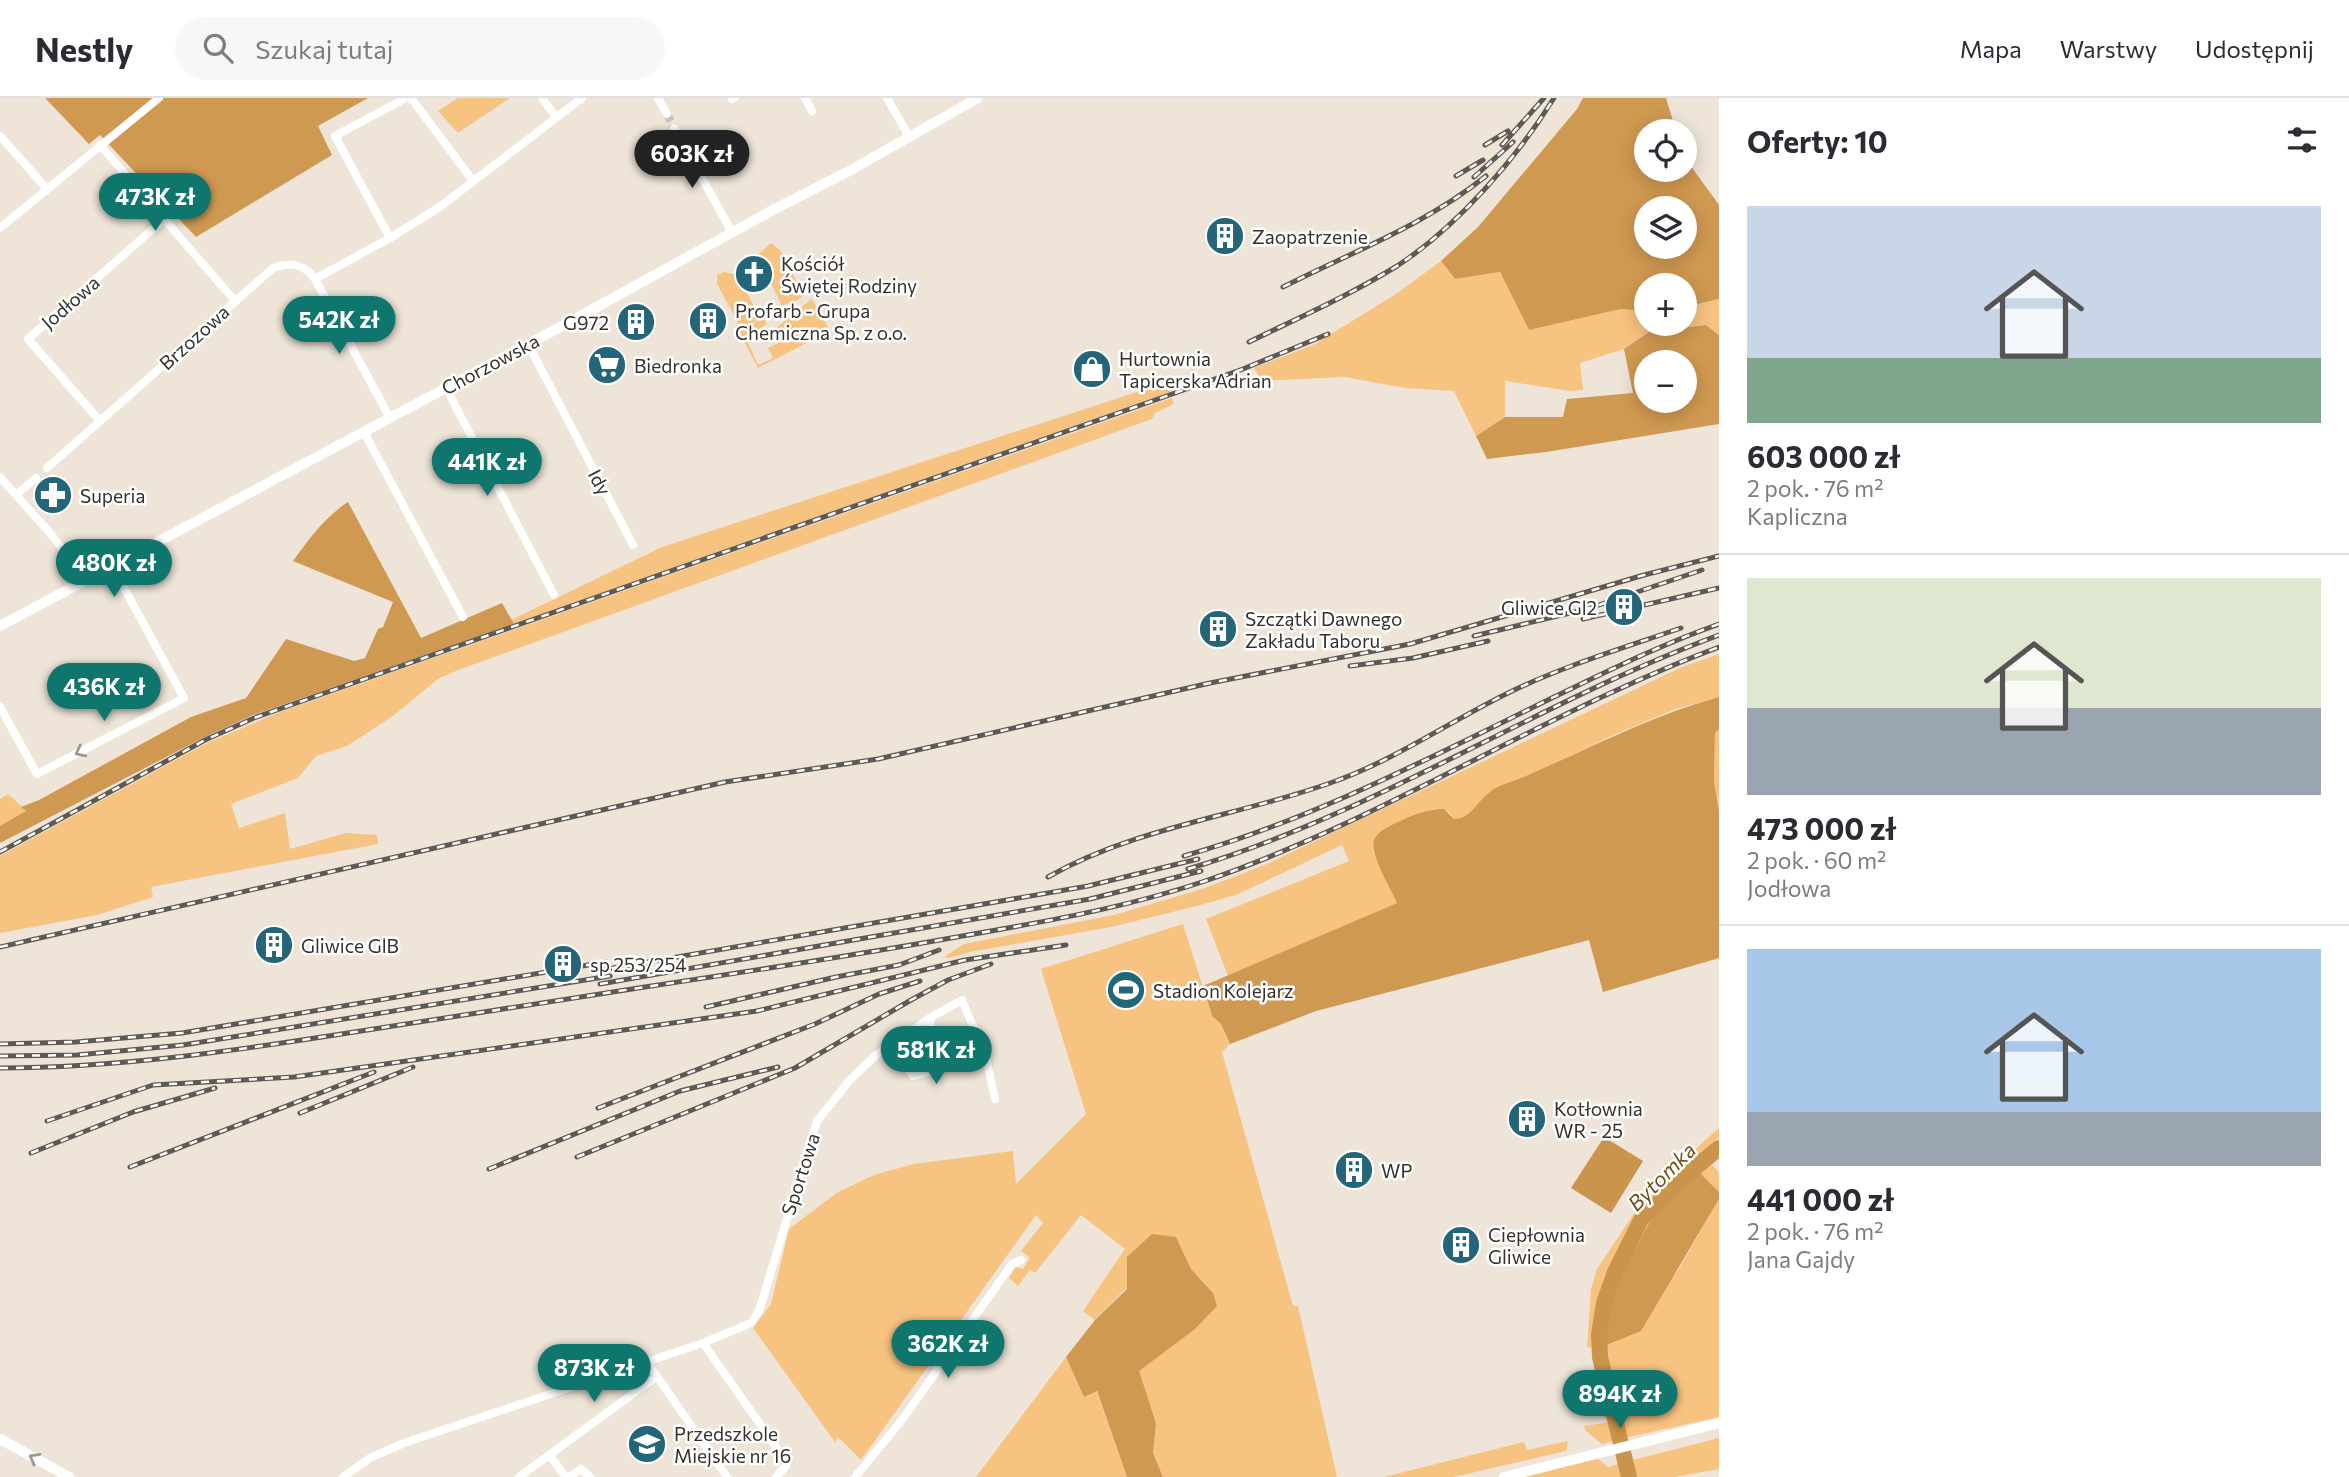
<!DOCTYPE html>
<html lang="pl">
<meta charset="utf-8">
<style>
:root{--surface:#fff;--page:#f7f7f7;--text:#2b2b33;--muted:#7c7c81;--line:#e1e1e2;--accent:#0f766e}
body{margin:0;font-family:Commissioner,sans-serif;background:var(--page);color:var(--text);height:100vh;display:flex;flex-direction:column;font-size:26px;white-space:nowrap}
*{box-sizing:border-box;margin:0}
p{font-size:23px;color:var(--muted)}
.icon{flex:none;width:38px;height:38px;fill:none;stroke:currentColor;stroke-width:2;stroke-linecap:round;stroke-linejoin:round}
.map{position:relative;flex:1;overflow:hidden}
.panel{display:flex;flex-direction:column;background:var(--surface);width:630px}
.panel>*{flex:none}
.tools{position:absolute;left:1634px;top:21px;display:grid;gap:14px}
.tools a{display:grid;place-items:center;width:63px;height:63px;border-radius:50%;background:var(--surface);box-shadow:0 4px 18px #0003;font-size:35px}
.price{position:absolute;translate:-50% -60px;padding:0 16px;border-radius:24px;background:var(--accent);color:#fff;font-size:23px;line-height:46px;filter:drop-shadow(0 2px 4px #0008)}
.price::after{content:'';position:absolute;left:50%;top:42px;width:21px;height:16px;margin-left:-10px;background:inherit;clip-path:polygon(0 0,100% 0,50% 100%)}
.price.active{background:#222;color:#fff}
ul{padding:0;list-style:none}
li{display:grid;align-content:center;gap:14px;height:371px;padding:0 28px}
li+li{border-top:2px solid var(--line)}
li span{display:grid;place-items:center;height:217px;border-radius:0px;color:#555}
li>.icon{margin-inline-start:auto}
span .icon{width:126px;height:126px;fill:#fffc;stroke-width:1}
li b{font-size:30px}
h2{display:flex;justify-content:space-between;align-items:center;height:84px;padding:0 28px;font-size:30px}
header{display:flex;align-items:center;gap:42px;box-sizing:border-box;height:98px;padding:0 35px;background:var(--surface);border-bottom:2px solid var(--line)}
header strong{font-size:33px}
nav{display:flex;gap:38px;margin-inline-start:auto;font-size:24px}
.search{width:490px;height:63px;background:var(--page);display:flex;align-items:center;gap:18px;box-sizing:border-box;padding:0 24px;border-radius:38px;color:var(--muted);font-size:26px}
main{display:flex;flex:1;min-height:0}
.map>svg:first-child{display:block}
.green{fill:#f7c381}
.forest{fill:#d09951;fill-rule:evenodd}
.water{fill:#ca944c}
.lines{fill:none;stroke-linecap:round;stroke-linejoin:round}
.river{stroke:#ca944c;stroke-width:16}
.street-tunnel{stroke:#c9c0b6;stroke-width:8;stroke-dasharray:8 4;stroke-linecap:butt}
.street{stroke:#fff;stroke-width:8}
.secondary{stroke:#fff;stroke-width:10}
.rail-casing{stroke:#5f5953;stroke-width:5}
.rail{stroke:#fff;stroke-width:2.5;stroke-dasharray:8;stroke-linecap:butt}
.oneway{stroke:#9a9896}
.labels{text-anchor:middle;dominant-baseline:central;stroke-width:5;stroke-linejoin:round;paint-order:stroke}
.poi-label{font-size:19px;fill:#34302c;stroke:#fff;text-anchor:start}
.street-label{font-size:19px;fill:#34302c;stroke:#fff}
.water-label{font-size:21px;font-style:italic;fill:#714c15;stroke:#fff}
</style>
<header>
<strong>Nestly</strong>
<div class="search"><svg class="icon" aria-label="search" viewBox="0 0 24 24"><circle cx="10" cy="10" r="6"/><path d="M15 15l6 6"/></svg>Szukaj tutaj</div>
<nav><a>Mapa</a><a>Warstwy</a><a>Udostępnij</a></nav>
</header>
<main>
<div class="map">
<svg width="1719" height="1379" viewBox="0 0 1719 1379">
<rect width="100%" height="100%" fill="#eee4d8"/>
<path class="green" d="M458,0H510L458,35L438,13Z
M771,145L780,152L803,195L802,199L790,207L789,205L782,208L771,185L765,188L762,179L766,176L755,159Z
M1441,163L1455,181L1500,174L1529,232L1621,211L1647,213V226H1685V209L1719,201V237L1706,227L1649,234L1624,251L1580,265L1583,292L1571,293L1505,283V319L1476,338L1454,293L1405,290L1345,279L1262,283L1254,270L1315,246L1396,196Z
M724,174L738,177L760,220L746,229L764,220L767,226L749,238L748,244L758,267L773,260L768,250L778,245L771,234L812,201L830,233L758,270L738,232L741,230L717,186V177Z
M1180,280L1170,294L514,526L511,522L662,449Z
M1172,300L1174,306L1155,315L1152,321L458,572L438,581L393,618L347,648L316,658L298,680L231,706L239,730L285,715L290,751L346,735L377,737L378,746L151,789L153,799L97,817L0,835V758L205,646L280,614Z
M1719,556V599L1675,611L1609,639L1537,674L1509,684L1462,721H1454L1449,714L1433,711L1399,724L1384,732L1373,753L1397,805L1228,878L1206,821L1349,763L1342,747L1236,797L1197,808L1111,829L970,854L949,860L944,859L964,846L1114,817L1205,790L1267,766L1682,569Z
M1719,631V713L1714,684L1715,634Z
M8,696L27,713L0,728V701Z
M1183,826L1212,918L1221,926L1230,946L1222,954L1293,1208H1298L1337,1379H1163L1153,1355L1156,1324L1138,1273L1158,1257L1213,1195L1191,1171L1176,1139L1095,1222L1083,1213L1125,1151L1081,1117L1035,1175L1030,1172L1018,1188L1009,1180L1016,1169L1023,1171L1030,1160L1021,1153L1043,1125L1036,1117L861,1362L838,1339L835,1344L753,1230L771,1206L789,1131L838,1094L874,1077L914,1066L1013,1053L1016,1086L1086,1016L1041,871Z
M1719,1030V1039L1671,1083L1638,1120L1607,1181L1597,1216L1596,1251L1611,1318L1604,1320L1592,1250L1587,1249L1591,1191L1597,1171L1635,1114L1661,1082Z
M1719,1054V1059L1712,1067L1719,1074V1094L1700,1075Z
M1719,1101V1319L1625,1340L1605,1264L1604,1248L1616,1244L1679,1171Z
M1066,1259L1084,1299L1096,1292L1127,1379H976Z
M1613,1324L1617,1342L1602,1346L1586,1333L1584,1328Z
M1719,1340V1371L1675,1379H1635L1629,1363Z
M1568,1343L1566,1353L1454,1379H1384L1524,1344L1527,1352Z
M1596,1359L1608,1369L1621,1365L1623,1379H1523Z"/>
<path class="forest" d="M45,0H368L318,28L332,57L196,139L100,37L89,46Z
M1583,0H1666L1676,33H1647V72H1685V60L1719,107V201L1685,209V187H1647V213L1621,211L1529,232L1500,174L1455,181L1441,163L1478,129L1577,11ZM1647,110H1685V149H1647Z
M1706,227L1719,237V326L1546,354L1487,361L1476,338L1505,319H1563L1567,301L1633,295L1624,251L1649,234ZM1685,264V303H1647V264Z
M348,404L421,540L502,505L514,526L253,617L203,640L0,745V728L26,713L21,709L39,702L191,619L246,600L286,541L354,563L365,560L378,531L383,529L393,504L293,463C309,441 325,419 348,404Z
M1719,599V631L1715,635L1714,684L1719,713V860L1603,894L1589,842L1316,913L1230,946L1221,926L1212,918L1203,888L1397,805C1391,790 1367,753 1375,740C1380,732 1390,728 1398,724C1413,717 1427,711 1444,711L1454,721C1474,721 1478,697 1500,688C1511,683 1523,680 1535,674C1596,647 1654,617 1719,599Z
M1700,1075L1719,1094V1101L1641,1233L1604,1248L1607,1215L1616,1187L1648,1127L1667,1103Z
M1152,1136L1176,1139L1191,1171L1213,1195L1217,1208L1195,1231L1139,1273L1156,1325L1153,1355L1163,1379H1127L1097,1293L1084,1299L1066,1259L1095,1222L1127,1191V1159Z"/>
<path class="water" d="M1604,1039L1643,1063L1611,1115L1571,1090Z"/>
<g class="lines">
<path class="river" d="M1629,1379L1600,1259L1599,1236L1604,1205L1615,1174L1641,1122L1679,1083L1719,1050"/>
<path class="street-tunnel" d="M667,16L674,30"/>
<path class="street" d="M411,0L473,83
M542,0L556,19
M658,0L667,16
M805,0L812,13
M887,0L910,40
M732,1L734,0
M674,30L732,134
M0,38L46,90
M100,47L235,203
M0,130L159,0
M390,140L335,38L406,0
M315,181L390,320
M528,246L633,447
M446,290L554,497
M100,323L28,241L163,122
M364,334L463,519
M47,370L273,170C289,164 305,166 315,181L390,140L441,108L582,0
M0,379L49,434L87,481
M16,397L36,380
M0,609L37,676L184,600L112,468
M892,945L913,978L937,972L930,920
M703,1245L786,1363V1368L776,1379
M647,1264L727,1379
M550,1358L566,1379
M343,1379L370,1360L404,1345L703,1245L751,1225L759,1213L817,1023L850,982L876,957L930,920L962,902L986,960L995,1001
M519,1379L656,1279
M569,1379L581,1371L590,1379
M855,1379L902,1322L1012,1166L1021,1162"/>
<path class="secondary" d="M0,528L564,227L771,113L849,73L978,0
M0,1341L69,1379
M1504,1379L1719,1325"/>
<g class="rail-casing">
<path id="rail" d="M1485,47L1508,33
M1502,47L1544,0
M1456,78L1483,62
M1474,79L1513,44
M1283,189C1352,154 1425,127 1486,78
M1249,244C1298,220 1350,197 1397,168C1457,129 1517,60 1554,0
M1583,521L1719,490
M1474,538L1587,511L1702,472
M1350,568L1413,560L1488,543
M0,754L205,642L254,620L1243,271L1328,236
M1184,758C1314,721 1433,658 1554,599C1608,573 1662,546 1719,526
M1188,771C1375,716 1537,604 1719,537
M1048,779C1136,729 1239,718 1333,684C1395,662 1449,624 1508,595C1563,568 1623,550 1681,530
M0,849L725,684L878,661L1210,585L1410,546L1644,477L1719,458
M596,873L1088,788L1198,761
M600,886L1090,801L1201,773
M706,909L836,879L899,867L939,852
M0,946L76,944L182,935L606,864
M0,958L77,957L183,947L610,878
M0,970C117,970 232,953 348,935C443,920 537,906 632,891C738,875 845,859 951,840C1037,825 1122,811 1205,783C1383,722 1543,615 1719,549
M598,1010L815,926L879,896L920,883
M300,1015L413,969
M47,1023L153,987L294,979L757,913L965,862L1066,847
M31,1055L133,1014L215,990
M577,1059L795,970L911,902L948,882L991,866
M130,1069L374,974
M489,1071L680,993L778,969"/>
</g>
<use href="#rail" class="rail"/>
</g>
<defs><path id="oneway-chevron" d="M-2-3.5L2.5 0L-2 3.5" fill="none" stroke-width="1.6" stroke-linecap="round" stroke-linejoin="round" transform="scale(1.75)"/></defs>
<g class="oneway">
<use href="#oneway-chevron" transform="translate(80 654) rotate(153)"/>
<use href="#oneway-chevron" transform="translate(34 1360) rotate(-151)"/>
</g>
<defs>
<g id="building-disc" transform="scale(2.0125)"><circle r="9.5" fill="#246579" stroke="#fff"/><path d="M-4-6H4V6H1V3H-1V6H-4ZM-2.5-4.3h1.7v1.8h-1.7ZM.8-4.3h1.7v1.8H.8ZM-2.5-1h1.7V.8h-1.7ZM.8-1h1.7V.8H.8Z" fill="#fff"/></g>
<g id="church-disc" transform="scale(2.0125)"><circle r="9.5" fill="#246579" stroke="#fff"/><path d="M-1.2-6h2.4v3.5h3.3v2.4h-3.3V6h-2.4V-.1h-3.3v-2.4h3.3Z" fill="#fff"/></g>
<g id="supermarket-disc" transform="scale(2.0125)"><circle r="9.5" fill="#246579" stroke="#fff"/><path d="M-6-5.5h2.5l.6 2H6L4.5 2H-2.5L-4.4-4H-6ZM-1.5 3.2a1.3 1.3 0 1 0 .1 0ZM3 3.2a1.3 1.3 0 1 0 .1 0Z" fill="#fff"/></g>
<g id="shop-disc" transform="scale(2.0125)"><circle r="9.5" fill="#246579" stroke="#fff"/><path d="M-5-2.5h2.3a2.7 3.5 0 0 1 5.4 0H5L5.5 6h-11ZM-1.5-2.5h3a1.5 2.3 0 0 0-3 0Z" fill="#fff"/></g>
<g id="pharmacy-disc" transform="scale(2.0125)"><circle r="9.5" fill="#246579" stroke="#fff"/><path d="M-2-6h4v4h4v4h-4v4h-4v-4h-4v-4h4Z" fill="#fff"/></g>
<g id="stadium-disc" transform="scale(2.0125)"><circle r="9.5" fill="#246579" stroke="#fff"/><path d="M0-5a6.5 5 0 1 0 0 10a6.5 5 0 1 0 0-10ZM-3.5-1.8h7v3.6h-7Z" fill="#fff"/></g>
<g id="school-disc" transform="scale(2.0125)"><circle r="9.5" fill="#246579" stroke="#fff"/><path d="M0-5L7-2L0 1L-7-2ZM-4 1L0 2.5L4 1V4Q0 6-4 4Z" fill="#fff"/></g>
</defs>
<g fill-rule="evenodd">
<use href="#building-disc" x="1225" y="138"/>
<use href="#church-disc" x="754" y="176"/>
<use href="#building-disc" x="708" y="223"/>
<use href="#building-disc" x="636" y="224"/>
<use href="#supermarket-disc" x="607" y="267"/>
<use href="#shop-disc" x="1092" y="271"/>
<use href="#pharmacy-disc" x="53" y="397"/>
<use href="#building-disc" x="1624" y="509"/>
<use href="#building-disc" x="1218" y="531"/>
<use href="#building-disc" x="274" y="847"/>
<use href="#building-disc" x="563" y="866"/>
<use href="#stadium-disc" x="1126" y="892"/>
<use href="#building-disc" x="1527" y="1021"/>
<use href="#building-disc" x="1354" y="1072"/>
<use href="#building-disc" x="1461" y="1147"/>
<use href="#school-disc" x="647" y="1346"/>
</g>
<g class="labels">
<g class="poi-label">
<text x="1252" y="138">Zaopatrzenie</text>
<text x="781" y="165">Kościół<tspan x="781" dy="22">Świętej Rodziny</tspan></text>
<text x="735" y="212">Profarb - Grupa<tspan x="735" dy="22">Chemiczna Sp. z o.o.</tspan></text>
<text x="609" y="224" text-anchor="end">G972</text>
<text x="1119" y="260">Hurtownia<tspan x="1119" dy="22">Tapicerska Adrian</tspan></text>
<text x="634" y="267">Biedronka</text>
<text x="80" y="397">Superia</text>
<text x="1597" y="509" text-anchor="end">Gliwice Gl2</text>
<text x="1245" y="520">Szczątki Dawnego<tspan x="1245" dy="22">Zakładu Taboru</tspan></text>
<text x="301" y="847">Gliwice GlB</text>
<text x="590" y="866">sp 253/254</text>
<text x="1153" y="892">Stadion Kolejarz</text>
<text x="1554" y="1010">Kotłownia<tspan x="1554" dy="22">WR - 25</tspan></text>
<text x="1381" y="1072">WP</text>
<text x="1488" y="1136">Ciepłownia<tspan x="1488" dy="22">Gliwice</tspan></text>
<text x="674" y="1335">Przedszkole<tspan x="674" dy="22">Miejskie nr 16</tspan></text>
</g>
<g class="street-label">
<text transform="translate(70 204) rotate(-41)">Jodłowa</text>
<text transform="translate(194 239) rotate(-42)">Brzozowa</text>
<text transform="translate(490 266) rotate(-28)">Chorzowska</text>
<text transform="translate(600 384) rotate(62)">Idy</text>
<text transform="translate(800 1076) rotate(-72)">Sportowa</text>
</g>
<g class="water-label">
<text transform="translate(1661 1078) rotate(-45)">Bytomka</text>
</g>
</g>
</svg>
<div class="tools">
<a><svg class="icon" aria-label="locate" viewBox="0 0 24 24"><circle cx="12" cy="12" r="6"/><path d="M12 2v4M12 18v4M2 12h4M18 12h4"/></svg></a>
<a><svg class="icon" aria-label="layers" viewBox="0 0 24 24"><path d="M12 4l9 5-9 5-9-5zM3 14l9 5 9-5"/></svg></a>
<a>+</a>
<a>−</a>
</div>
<b class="price active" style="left:692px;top:92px">603K zł</b>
<b class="price" style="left:155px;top:135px">473K zł</b>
<b class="price" style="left:339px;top:258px">542K zł</b>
<b class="price" style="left:487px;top:400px">441K zł</b>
<b class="price" style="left:114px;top:501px">480K zł</b>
<b class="price" style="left:104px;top:625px">436K zł</b>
<b class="price" style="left:936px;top:988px">581K zł</b>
<b class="price" style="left:948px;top:1282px">362K zł</b>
<b class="price" style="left:594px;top:1306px">873K zł</b>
<b class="price" style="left:1620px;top:1332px">894K zł</b>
</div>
<section class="panel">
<h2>Oferty: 10<svg class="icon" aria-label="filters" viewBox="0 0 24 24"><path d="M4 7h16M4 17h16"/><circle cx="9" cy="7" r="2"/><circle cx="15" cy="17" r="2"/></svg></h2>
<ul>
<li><span style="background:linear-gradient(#c9d6e8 70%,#7fa58c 0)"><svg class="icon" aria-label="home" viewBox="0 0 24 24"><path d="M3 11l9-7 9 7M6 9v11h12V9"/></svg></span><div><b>603 000 zł</b><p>2 pok. · 76 m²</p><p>Kapliczna</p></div></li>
<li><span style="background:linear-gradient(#dfe7d0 60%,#9aa5b1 0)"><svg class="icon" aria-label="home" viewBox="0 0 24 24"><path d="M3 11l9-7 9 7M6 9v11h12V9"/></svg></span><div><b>473 000 zł</b><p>2 pok. · 60 m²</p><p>Jodłowa</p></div></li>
<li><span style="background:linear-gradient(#a9c7e8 75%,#9aa5b1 0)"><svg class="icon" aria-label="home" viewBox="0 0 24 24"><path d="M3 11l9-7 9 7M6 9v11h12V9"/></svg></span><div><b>441 000 zł</b><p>2 pok. · 76 m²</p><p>Jana Gajdy</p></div></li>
</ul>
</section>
</main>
